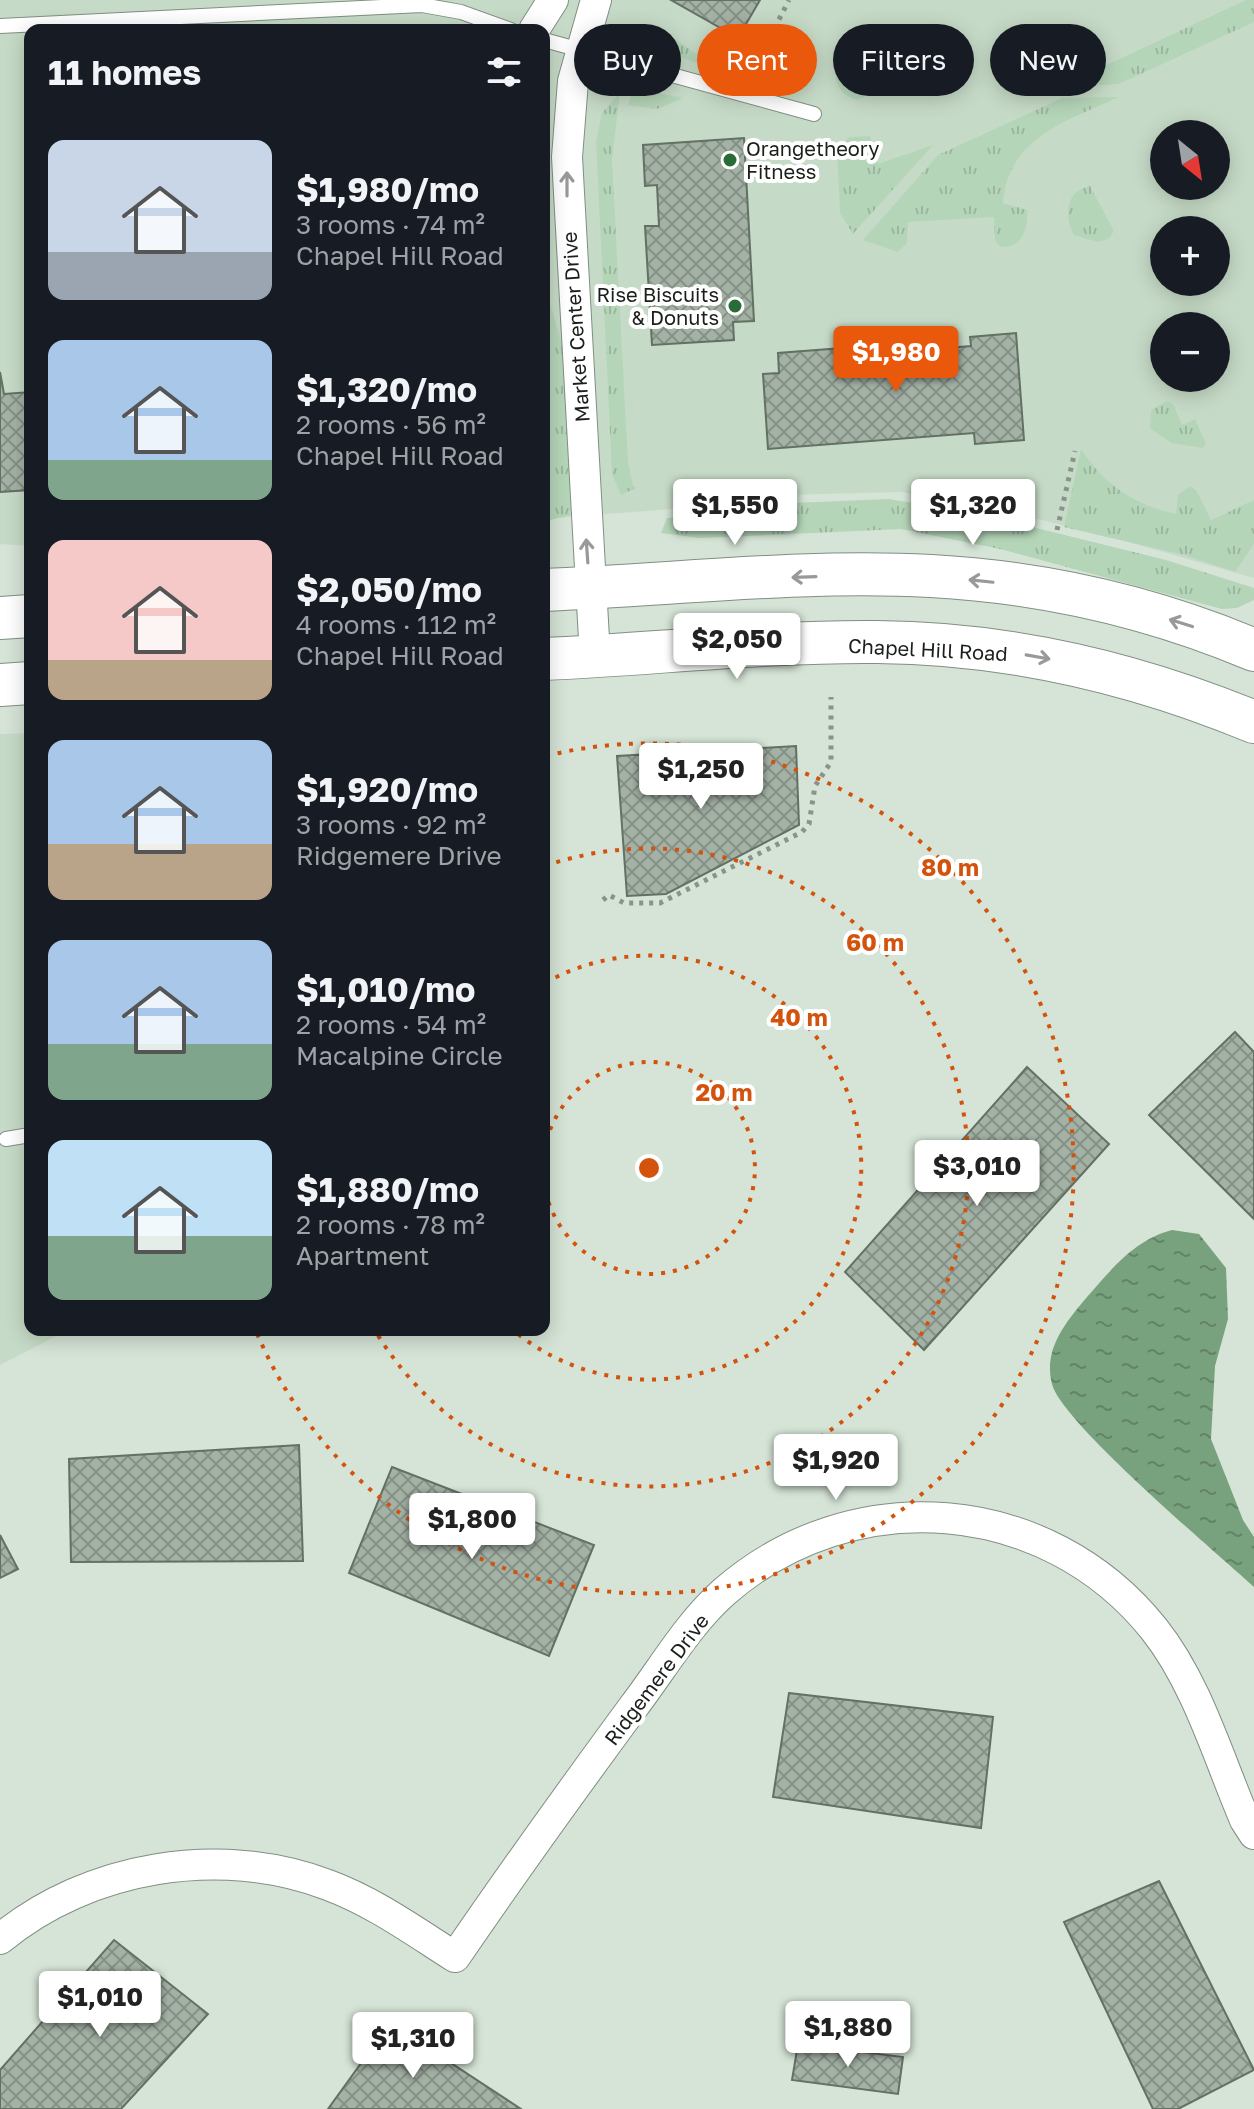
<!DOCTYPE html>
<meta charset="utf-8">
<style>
:root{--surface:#171b24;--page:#242831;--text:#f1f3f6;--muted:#9ea1a6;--accent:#ea580c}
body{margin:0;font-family:"Golos Text",sans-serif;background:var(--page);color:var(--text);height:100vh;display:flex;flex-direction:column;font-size:30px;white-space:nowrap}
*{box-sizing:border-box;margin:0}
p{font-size:26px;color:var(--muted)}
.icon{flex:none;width:44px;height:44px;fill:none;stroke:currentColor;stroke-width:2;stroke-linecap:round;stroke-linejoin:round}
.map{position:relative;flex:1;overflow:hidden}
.sheet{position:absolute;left:24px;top:24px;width:526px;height:1312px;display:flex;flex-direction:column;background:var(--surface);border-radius:16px;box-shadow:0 4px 20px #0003}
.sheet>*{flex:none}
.banner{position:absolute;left:574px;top:24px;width:560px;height:72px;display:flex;gap:16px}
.needle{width:52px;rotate:150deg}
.buttons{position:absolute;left:1150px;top:120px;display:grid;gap:16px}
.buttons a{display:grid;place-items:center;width:80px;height:80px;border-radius:50%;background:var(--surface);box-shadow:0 4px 20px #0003;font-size:40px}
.price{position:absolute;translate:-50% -68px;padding:0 18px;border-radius:8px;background:#fff;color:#222;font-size:26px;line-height:52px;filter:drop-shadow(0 2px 4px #0008)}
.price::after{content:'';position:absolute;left:50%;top:48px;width:24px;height:18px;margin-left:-12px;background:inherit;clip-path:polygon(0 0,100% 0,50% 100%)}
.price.current{background:var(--accent);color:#fff}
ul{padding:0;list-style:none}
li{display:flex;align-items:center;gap:24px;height:200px;padding:0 24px}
li span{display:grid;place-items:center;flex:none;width:224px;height:160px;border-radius:16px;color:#555}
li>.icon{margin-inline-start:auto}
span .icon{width:96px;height:96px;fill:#fffc;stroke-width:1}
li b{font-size:34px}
h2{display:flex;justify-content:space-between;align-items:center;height:96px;padding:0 24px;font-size:34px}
.pill{padding:0 28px;border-radius:36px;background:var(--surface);box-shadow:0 4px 20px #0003;font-size:28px;line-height:72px}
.pill.current{background:var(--accent);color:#fff}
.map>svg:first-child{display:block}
.built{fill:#c6dbc7;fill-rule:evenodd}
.grass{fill:url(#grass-tufts)}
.water{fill:url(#water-ripples)}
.building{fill:url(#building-cross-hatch);stroke:#637064;stroke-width:2}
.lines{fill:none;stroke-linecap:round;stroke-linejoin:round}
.service-casing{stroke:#818f82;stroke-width:16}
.minor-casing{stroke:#818f82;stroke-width:32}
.secondary-casing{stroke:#818f82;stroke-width:44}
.path{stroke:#899489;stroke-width:5;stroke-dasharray:4 6;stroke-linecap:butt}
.service{stroke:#fff;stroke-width:14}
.minor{stroke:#fff;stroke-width:30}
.secondary{stroke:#fff;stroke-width:42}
.oneway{stroke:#989a98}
.ring{fill:none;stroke:#d3530d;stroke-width:4;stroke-dasharray:4 8}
.poi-dot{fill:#296c37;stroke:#fff;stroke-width:3}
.labels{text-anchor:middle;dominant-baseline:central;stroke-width:8;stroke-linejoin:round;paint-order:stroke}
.poi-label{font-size:20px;fill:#1a1f1a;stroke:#fff;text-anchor:start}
.street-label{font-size:20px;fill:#1a1f1a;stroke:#fff}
.centre{fill:#d3530d;stroke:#fff;stroke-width:4}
.ring-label{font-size:24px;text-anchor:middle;font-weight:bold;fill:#d3530d;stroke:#fff;stroke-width:8;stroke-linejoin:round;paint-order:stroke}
</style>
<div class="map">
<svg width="1254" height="2109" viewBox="0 0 1254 2109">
<defs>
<pattern id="grass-tufts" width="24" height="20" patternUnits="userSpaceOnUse" patternTransform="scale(2)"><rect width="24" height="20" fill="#b5d5b8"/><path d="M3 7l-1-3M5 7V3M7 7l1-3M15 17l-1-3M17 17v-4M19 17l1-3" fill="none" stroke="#9bb69e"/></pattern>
<pattern id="water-ripples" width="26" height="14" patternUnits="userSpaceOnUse" patternTransform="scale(2)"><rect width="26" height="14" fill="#78a27d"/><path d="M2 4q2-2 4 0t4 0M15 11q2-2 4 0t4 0" fill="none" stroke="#628366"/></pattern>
<pattern id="building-cross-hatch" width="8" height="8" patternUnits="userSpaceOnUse" patternTransform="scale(2)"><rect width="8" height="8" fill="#a4b2a5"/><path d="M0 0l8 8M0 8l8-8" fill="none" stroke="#859086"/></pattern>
</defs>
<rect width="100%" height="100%" fill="#d5e4d6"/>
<path class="built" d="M0,0H1254V578L1111,537L976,504L901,492L745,496L697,507L544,519V30H30V546L0,544ZM1164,134H1216V186H1164ZM1164,230H1216V282H1164ZM1164,326H1216V378H1164Z
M30,733V1330H68L0,1365V734Z"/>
<path class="grass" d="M1246,0H1254V22L1119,84L1057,88Z
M633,27L675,39L717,69L633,43Z
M869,36L875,38L885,58L869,67L877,90L857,100C833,94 829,68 846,49C851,43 861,39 869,36Z
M772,44L796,52L799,57L794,74L778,86L769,85Z
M633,88L683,98L657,109L628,105Z
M620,92L612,160L628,463L634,489L621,495L612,474L596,141L602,113Z
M1119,97C1067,121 1008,137 1003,203L1027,210C1029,227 1021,251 999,246L995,240L994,217L908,222L907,243L898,252L863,240L938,155L1062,98Z
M870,136L878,164L933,145L853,234L840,213L837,150L849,137Z
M1090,186L1114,231L1109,239L1097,242L1074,235C1064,216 1065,191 1090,186Z
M544,283L566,357L574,501L571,515L546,521Z
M1167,401L1173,404L1182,425L1195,419L1206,444L1203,448L1171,443L1150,428L1151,410Z
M1081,449C1106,486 1133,504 1176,514L1178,495L1190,486L1196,490L1211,520L1254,500V544L1235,572L1184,555L1064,527Z
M889,499L984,515L1166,560L1254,588V600L1237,608L1222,609L1000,549L901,529L700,538L661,533L667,518L705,515L746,505Z"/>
<path class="water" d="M1172,1230L1199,1234L1226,1268L1228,1319L1215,1366L1211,1439L1243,1520L1254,1537V1587C1216,1552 1062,1423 1052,1384C1043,1349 1066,1322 1087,1297C1112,1269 1134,1240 1172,1230Z"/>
<path class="building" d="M671,0H760L738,38Z
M744,138L754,321L733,322L734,340L652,345L645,226H659L657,185L645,186L643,145Z
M1016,333L1024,440L975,444L974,433L768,449L763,374L779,373L778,353L907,343L908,351L971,346L970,337Z
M0,372L4,394L30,392V490L0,492Z
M796,746L799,825L666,894L627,896L617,756Z
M1235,1032L1254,1052V1219L1149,1115Z
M1027,1067L1109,1144L924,1350L845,1272Z
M299,1445L303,1561L71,1562L69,1459Z
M392,1467L594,1545L549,1656L349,1573Z
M0,1535L18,1569L0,1578Z
M789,1693L993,1717L981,1828L773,1797Z
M1159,1881L1254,2070L1178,2109H1153L1064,1922Z
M114,1940L208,2014L121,2109H0V2070Z
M390,2023L521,2109H328Z
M798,2044L903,2057L898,2094L792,2080Z"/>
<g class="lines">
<g class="service-casing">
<path id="service" d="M0,26L422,5L461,12L511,30
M544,40L814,114
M6,1139L30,1135"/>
</g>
<g class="minor-casing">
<path id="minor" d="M534,30L553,0
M595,657L567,157L573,81L596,0
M0,1939C88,1866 220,1844 328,1885C374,1902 414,1931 455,1957C513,1872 573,1789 634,1706C663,1668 688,1624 724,1592C852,1480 1047,1495 1154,1629C1197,1683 1218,1757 1245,1820L1254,1834"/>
</g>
<g class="secondary-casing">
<path id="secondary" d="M544,590C672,585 802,569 931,576C1041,582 1152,607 1254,650
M0,618L30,616
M544,659C655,654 766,641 877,642C1008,643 1133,672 1254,722
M0,685L30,683"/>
</g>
<path class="path" d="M764,77L771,35L789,0
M1057,530L1075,451
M544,894L549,896
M603,900L609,895L624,903H660L802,832L809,824L815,786L831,762V697"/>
<use href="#service" class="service"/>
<use href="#minor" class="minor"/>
<use href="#secondary" class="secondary"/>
</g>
<defs><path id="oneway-shaft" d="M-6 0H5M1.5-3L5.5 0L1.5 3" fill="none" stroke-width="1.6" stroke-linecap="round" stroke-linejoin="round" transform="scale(2)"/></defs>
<g class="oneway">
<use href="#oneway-shaft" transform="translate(567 184) rotate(-90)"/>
<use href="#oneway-shaft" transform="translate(587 551) rotate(-94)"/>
<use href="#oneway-shaft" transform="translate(804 577) rotate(178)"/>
<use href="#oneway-shaft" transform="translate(981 581) rotate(-174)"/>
<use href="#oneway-shaft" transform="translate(1181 623) rotate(-163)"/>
<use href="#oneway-shaft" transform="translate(1038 657) rotate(10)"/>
</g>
<g class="ring">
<path d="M544 1153A106 106 0 1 1 544 1183"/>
<path d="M545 983A212 212 0 1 1 513 1330"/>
<path d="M545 866A319 319 0 1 1 376 1332"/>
<path d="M546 756A425 425 0 1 1 256 1331"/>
</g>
<g class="poi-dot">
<circle cx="730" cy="160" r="8"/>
<circle cx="735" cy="306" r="8"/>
</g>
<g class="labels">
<g class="poi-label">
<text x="746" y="148">Orangetheory<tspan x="746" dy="23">Fitness</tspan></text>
<text x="719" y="294" text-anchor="end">Rise Biscuits<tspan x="719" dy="23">&amp; Donuts</tspan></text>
</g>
<g class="street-label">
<text transform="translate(575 327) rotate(-94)">Market Center Drive</text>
<text transform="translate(928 649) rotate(3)">Chapel Hill Road</text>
<text transform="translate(656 1679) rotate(-53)">Ridgemere Drive</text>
</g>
</g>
<circle cx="649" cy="1168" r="12" class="centre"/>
<g class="ring-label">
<text x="950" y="876">80 m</text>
<text x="875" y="951">60 m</text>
<text x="799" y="1026">40 m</text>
<text x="724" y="1101">20 m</text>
</g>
</svg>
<div class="buttons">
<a><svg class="needle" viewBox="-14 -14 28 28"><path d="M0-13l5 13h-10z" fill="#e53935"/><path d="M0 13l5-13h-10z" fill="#9ea1a6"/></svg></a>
<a>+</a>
<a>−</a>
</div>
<b class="price current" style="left:896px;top:394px">$1,980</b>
<b class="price" style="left:735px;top:547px">$1,550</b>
<b class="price" style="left:973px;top:547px">$1,320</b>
<b class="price" style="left:737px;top:681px">$2,050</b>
<b class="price" style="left:701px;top:811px">$1,250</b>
<b class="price" style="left:977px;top:1208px">$3,010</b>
<b class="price" style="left:836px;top:1502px">$1,920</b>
<b class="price" style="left:472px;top:1561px">$1,800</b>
<b class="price" style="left:100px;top:2039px">$1,010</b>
<b class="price" style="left:848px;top:2069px">$1,880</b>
<b class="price" style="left:413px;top:2080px">$1,310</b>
<div class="banner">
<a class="pill">Buy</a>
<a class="pill current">Rent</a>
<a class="pill">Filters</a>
<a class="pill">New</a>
</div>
<section class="sheet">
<h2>11 homes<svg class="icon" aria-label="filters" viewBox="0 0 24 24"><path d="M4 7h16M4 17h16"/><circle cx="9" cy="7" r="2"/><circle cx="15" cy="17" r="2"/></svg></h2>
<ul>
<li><span style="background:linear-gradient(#c9d6e8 70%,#9aa5b1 0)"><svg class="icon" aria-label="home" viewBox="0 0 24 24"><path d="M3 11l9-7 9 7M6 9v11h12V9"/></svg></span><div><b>$1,980/mo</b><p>3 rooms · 74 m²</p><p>Chapel Hill Road</p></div></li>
<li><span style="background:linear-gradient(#a9c7e8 75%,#7fa58c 0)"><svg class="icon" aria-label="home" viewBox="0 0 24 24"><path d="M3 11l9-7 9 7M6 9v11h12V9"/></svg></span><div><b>$1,320/mo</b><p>2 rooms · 56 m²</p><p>Chapel Hill Road</p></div></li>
<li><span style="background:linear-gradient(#f6c9c9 75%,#b9a48a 0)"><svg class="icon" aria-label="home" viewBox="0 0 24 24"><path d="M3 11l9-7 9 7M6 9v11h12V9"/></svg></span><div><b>$2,050/mo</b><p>4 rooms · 112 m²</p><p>Chapel Hill Road</p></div></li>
<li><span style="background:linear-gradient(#a9c7e8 65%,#b9a48a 0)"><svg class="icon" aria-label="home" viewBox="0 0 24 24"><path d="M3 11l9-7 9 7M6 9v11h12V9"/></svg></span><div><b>$1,920/mo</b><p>3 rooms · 92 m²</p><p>Ridgemere Drive</p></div></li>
<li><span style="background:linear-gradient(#a9c7e8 65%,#7fa58c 0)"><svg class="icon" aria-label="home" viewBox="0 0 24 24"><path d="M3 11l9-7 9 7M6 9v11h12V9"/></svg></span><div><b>$1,010/mo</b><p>2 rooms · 54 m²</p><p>Macalpine Circle</p></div></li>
<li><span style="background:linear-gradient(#bfe0f5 60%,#7fa58c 0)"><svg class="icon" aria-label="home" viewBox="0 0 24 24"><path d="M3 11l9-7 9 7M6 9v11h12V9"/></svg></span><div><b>$1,880/mo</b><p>2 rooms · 78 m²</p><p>Apartment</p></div></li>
</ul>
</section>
</div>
